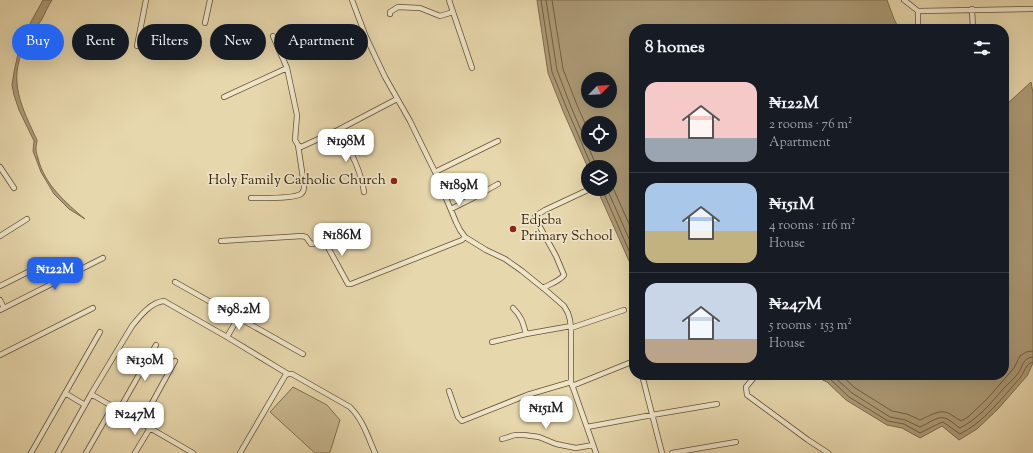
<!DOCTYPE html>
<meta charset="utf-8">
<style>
:root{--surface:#171b24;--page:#20242c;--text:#f1f3f6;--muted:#9ea1a6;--line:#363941;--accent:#2563eb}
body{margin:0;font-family:"Sorts Mill Goudy",serif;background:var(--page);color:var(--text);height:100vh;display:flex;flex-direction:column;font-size:15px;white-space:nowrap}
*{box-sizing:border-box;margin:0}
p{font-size:13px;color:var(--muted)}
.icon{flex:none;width:22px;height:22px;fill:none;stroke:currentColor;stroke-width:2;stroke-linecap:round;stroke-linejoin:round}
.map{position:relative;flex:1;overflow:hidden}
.details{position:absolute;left:629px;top:24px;width:380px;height:356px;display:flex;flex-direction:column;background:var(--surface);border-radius:16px;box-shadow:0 4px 16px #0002}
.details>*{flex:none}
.top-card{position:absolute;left:12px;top:24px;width:380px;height:36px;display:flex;gap:8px}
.needle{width:26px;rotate:66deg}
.controls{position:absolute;left:581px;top:72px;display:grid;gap:8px}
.controls a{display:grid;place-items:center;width:36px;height:36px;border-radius:50%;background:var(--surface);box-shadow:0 4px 16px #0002;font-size:20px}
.price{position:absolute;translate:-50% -34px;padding:0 9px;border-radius:8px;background:#fff;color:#222;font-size:13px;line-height:26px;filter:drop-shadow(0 1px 2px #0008)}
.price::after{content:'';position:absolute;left:50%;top:24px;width:12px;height:9px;margin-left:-6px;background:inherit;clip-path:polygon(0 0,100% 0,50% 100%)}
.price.on{background:var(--accent);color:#fff}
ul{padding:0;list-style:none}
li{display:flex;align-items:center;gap:12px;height:100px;padding:0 16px}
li+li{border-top:1px solid var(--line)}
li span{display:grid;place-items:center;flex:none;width:112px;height:80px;border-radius:12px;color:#555}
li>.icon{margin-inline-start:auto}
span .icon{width:48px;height:48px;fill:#fffc;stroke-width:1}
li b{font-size:17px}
h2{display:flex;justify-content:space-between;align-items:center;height:48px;padding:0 16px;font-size:17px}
.tag{padding:0 14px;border-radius:18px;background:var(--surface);box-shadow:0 4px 16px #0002;font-size:14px;line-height:36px}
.tag.on{background:var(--accent);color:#fff}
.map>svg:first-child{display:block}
.green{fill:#c9b891;stroke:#816e4f}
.water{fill:#ac9a76;stroke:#7e6a4c;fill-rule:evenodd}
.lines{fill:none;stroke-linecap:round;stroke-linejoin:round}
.shore{stroke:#725e42;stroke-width:1}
.street-casing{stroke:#645035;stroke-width:6}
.street{stroke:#efe5c9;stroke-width:4.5}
.poi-dot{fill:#8f2418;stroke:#efe5c9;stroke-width:1.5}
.labels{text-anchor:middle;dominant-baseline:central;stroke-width:3.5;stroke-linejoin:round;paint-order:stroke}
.poi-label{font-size:14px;fill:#39230d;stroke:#efe5c9;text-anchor:end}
</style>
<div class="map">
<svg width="1033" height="453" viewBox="0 0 1033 453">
<rect width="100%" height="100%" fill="#e7d7ac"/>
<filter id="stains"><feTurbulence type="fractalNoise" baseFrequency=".005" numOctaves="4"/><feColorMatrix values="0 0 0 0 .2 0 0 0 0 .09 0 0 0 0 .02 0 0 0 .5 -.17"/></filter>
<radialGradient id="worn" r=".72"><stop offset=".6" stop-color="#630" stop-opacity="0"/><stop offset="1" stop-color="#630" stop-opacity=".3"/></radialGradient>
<path class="green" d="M293,387L327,405L340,420L330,452L327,453H315L270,412Z"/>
<path class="water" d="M43,0H52C48,6 45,13 42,19C36,28 30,36 25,46C7,80 22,108 37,140C37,143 36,145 36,149C36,152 37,155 38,158C44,184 66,203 85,219L69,209L54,194L41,172L33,151L34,141L19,110L14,95L12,85L14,72L21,40Z
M537,0H887L894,19L899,29H634V272L597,189H610V167L588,168L563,111L548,73ZM588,79H610V101H588ZM588,123H610V145H588Z
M1031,82L1033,93V363L1027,376L998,409L977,429L959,440L942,426L920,438L902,428L887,425L846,400L827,382L812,375H1004V100L1007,104Z"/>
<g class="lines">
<path class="shore" d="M541,0L552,72L567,109L592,167
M546,0L557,70L571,107L597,167
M552,0L563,69L577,105L588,130
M610,181L634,235
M602,189L634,262
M607,189L634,250
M821,375L830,379L849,397L888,421L904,424L920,433L940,423L943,422L960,434C984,422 1002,398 1020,378C1024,373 1026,363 1033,362
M832,375L852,393L890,417L905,420L920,427C928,424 939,414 947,419C952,421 956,426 960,428C978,419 991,403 1004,388C1009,383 1015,378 1019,372C1023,365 1023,358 1033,357
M841,375L855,388L892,411L907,414L920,420C930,416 940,408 950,414C954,416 957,419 961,421L968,417L987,399L1014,368L1020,356L1026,352L1033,351"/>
<g class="street-casing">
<path id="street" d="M352,0L366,37L385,77L410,121L435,172L456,222L460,230L465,237L486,250L505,259L522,271L548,292L564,306L568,313L570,320L571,328V382L596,453
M904,0L918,11L1033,9
M972,9L973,29
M918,11V29
M453,12L472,68
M390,14V12L398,7L420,8L440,16L453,12L449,0
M205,23L210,0
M273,36L287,68
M137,46L146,0
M224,97L287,68L297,115L295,140L298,145L301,147L338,130L397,99
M338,130C350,149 361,170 364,192
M0,167L14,188
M435,172L498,141
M251,198C261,198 293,199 301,194C304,191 304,189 304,185L298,145
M451,209L473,198L498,184
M0,236L27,219
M221,241L302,236L306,237L311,244L325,242L348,284H351L462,240L465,237
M175,282L303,354
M0,286L42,265
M543,288C550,284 560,281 564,275L556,256L535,218V216L545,210L590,189
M0,300L4,308
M513,308C522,317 523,323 526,334
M0,310L103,258
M571,328L624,310
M227,337L238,318
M492,342L526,334L571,326
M0,355L93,308
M642,375L662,453
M756,375L746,387L747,395L808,440L828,453
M572,386L634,361
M449,391L458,417L462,421L527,395L571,382
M65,393L85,405
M91,394L193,453
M119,410L156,345
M141,423L175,361
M587,427L652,415L717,404
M502,439L515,435H524L539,437L556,444L576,448L593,445
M31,453L100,332
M58,453L91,394L132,326C140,316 151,302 164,301L227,337L288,374
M86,453L113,406
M135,453L150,428
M240,453L285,376L288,374H292L350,407C363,420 368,437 375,453
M672,453L736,442"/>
</g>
<use href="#street" class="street"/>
</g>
<g class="poi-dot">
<circle cx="394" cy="181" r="4"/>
<circle cx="513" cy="229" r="4"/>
</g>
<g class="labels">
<g class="poi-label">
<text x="386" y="181">Holy Family Catholic Church</text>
<text x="521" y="221" text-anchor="start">Edjeba<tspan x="521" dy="16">Primary School</tspan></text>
</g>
</g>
<rect width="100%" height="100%" filter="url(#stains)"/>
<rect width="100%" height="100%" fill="url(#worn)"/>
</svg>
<div class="controls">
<a><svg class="needle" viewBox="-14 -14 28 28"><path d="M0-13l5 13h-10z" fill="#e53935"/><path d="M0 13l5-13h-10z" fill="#9ea1a6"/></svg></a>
<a><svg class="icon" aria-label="locate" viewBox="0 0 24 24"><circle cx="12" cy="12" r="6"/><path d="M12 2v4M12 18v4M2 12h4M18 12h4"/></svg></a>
<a><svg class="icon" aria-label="layers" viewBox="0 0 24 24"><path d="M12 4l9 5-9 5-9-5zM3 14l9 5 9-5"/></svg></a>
</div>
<b class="price" style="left:346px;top:163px">₦198M</b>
<b class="price" style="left:459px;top:207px">₦189M</b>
<b class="price" style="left:342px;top:257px">₦186M</b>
<b class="price on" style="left:55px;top:291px">₦122M</b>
<b class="price" style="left:239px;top:331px">₦98.2M</b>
<b class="price" style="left:145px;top:382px">₦130M</b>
<b class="price" style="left:546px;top:430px">₦151M</b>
<b class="price" style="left:135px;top:436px">₦247M</b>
<div class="top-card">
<a class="tag on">Buy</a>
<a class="tag">Rent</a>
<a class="tag">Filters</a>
<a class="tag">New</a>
<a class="tag">Apartment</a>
</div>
<section class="details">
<h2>8 homes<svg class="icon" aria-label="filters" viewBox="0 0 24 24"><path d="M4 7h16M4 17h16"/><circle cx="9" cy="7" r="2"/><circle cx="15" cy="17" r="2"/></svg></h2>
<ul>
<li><span style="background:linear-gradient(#f6c9c9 70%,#9aa5b1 0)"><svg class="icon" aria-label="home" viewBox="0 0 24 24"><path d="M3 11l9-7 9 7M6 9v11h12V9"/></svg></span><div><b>₦122M</b><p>2 rooms · 76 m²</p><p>Apartment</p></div></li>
<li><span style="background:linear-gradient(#a9c7e8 60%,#c2b280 0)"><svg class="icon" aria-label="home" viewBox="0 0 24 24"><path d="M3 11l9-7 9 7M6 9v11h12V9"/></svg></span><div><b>₦151M</b><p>4 rooms · 116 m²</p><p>House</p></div></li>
<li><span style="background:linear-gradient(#c9d6e8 70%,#b9a48a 0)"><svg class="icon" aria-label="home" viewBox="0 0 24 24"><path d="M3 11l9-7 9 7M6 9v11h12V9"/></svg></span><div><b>₦247M</b><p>5 rooms · 153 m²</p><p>House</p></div></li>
</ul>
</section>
</div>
